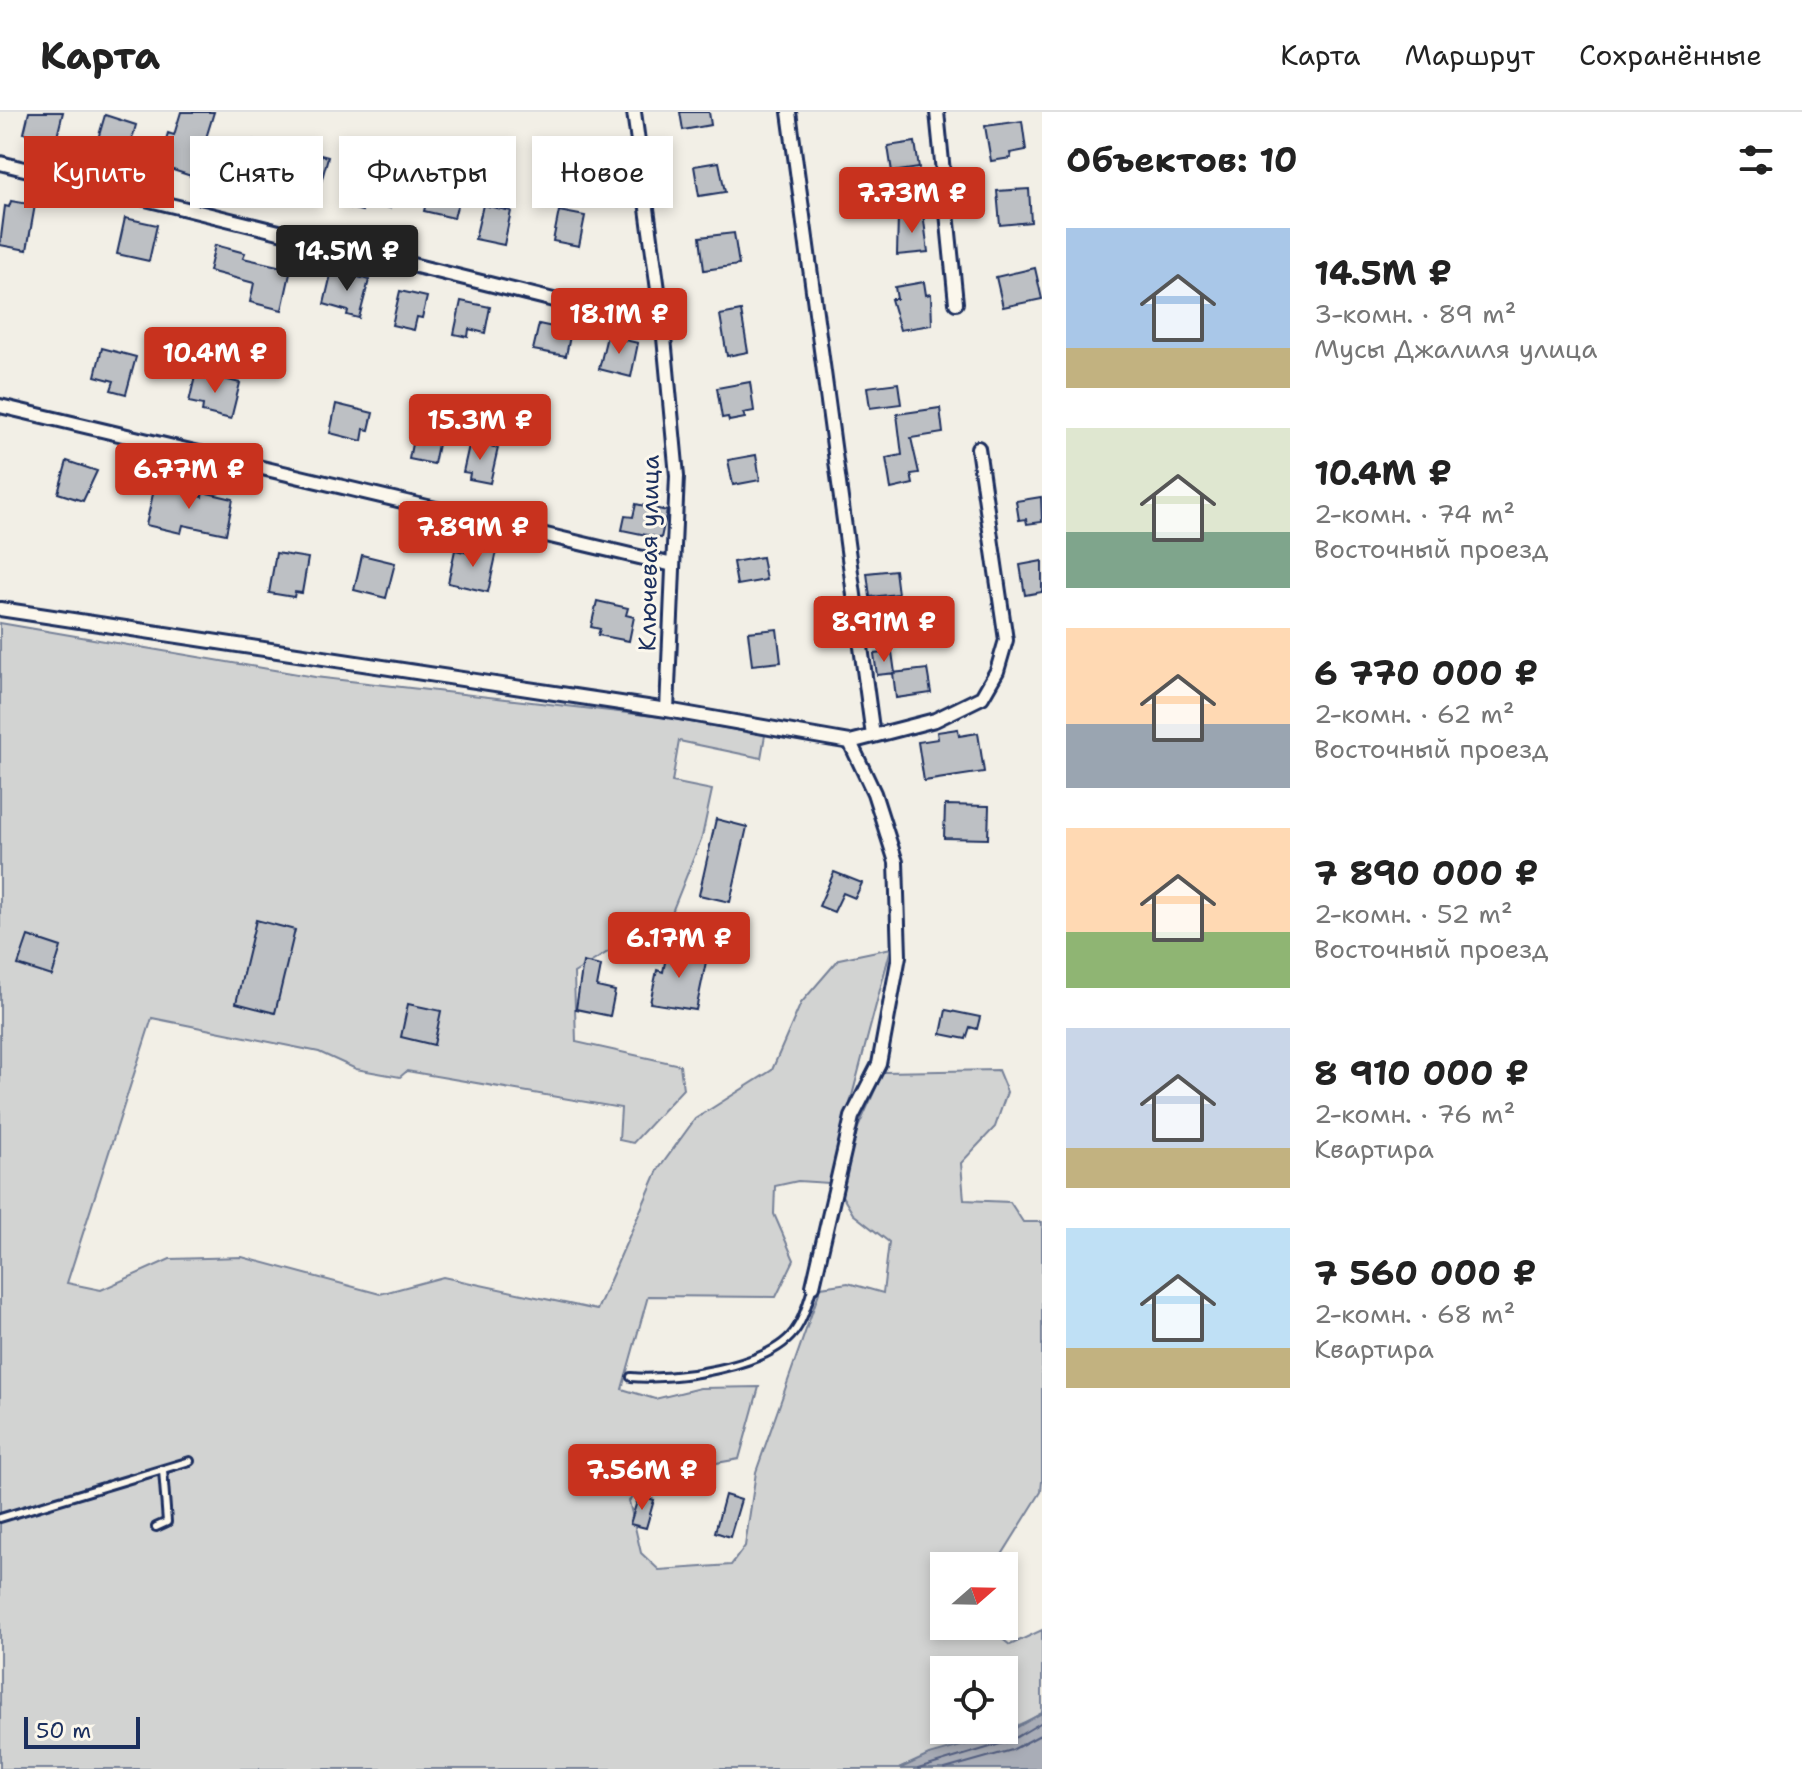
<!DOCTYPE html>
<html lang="ru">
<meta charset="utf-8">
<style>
:root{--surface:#fff;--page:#f2f2f2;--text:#222;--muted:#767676;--line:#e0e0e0;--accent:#c8321e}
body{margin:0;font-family:"Shantell Sans",sans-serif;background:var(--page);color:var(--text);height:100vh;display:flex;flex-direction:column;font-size:30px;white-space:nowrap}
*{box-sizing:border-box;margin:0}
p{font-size:26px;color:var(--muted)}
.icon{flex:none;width:44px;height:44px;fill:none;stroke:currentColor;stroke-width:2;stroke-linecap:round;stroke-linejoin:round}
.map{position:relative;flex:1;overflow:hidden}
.details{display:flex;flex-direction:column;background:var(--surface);width:760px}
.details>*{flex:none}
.top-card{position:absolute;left:24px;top:24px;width:760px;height:72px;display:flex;gap:16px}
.needle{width:52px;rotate:70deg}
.controls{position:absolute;left:930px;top:1440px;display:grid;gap:16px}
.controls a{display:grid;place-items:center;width:88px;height:88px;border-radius:0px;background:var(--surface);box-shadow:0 4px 12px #0003;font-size:40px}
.scale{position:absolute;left:24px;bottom:20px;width:116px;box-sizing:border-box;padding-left:8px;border:4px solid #1b2f5e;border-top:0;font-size:22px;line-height:28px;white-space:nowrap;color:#1b2f5e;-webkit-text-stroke:6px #fbf7ec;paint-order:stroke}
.price{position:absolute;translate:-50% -68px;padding:0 18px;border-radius:8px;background:var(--accent);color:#fff;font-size:26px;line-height:52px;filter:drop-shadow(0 2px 4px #0008)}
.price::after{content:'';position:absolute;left:50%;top:48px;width:24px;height:18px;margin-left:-12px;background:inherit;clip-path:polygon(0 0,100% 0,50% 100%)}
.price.active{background:#222;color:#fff}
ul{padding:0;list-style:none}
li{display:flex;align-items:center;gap:24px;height:200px;padding:0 24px}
li span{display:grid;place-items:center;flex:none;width:224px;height:160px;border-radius:0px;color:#555}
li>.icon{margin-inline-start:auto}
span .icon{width:96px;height:96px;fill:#fffc;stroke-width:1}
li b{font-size:34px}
h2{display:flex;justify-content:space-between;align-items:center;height:96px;padding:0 24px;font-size:34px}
.chip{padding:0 28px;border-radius:0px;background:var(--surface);box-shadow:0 4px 12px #0003;font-size:28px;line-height:72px}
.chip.active{background:var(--accent);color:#fff}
header{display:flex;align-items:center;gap:48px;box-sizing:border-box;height:112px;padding:0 40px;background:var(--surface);border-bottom:2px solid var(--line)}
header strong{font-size:38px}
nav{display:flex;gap:44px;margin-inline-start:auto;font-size:28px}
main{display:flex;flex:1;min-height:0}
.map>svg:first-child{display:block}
.green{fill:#d2d3d2;stroke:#768198;stroke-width:2;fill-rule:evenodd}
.water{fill:#a9adb7;stroke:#707b93;stroke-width:2}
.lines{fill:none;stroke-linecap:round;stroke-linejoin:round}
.shore{stroke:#546182;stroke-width:2}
.building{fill:#bdc0c4;stroke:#1b2f5e;stroke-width:2}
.service-casing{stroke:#1b2f5e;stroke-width:12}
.minor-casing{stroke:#1b2f5e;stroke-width:18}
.service{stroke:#fbf7ec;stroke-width:6}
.minor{stroke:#fbf7ec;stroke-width:12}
.labels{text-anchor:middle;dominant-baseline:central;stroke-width:6;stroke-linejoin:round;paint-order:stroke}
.street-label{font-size:24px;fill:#1b2f5e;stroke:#fbf7ec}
</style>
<header>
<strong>Карта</strong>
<nav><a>Карта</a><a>Маршрут</a><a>Сохранённые</a></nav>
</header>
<main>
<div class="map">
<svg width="1042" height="1657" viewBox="0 0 1042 1657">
<rect width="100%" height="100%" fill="#f2efe6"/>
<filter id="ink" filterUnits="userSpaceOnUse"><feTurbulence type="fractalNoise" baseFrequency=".0125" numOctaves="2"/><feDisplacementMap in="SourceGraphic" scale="16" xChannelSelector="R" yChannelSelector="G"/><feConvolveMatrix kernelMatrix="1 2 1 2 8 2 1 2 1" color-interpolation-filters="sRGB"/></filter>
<g filter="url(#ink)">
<path class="green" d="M0,511L315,565L662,605L765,623L761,646L679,629L672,670L712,678L702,725L672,800L574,861L576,930L680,953L683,977L633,1031L619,1028L621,996L407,959L400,965L356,957L319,940L152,906L67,1171L101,1178L170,1147L242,1145L380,1182L443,1165L597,1198L658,1058L695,1007L772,958L801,891L839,847L891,836L829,1071L798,1069L775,1074L774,1102L794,1148L776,1185L648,1184L622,1277L655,1287L700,1276L759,1275L739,1347L654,1362L629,1389L641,1441L659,1458L731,1453L745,1434L756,1360L821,1175L848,1171L883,1181L889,1130L853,1102L841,1082L857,1018L883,960L998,958L1007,980L995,1015L961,1051L964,1088L1010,1090L1023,1110H1042V1369L1041,1380L995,1454H944V1514H986L1010,1533L1042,1518V1601C994,1628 948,1634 899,1657H0ZM944,1558H1004V1618H944Z"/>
<path class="water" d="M1042,1601V1657H899L929,1643L1007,1621Z"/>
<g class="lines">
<path class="shore" d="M918,1657L1010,1629L1042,1610
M945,1657L1012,1638L1042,1622"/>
</g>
<path class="building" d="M29,0H63L56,29L24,21Z
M181,0H214L194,65L158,53L168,21L174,23Z
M680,0H709L711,13L683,18Z
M105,3L136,13L127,45L95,37Z
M1022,9L1026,38L1010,41L1011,46L991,49L985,14Z
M254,28L271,33L261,69L268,71L261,93L242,87L244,81L222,75L230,44L239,47L241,39L250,42Z
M915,30L919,56L892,60L888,34Z
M297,31L311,35L309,40L328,45L318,81L286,72Z
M719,50L725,80L699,84L694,54Z
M369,54L399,61L390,96L364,89L362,99L346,95L354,64L366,67Z
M432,67L462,75L454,106L424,99Z
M1029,77L1031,110L1000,113L997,79Z
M11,89L35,93L27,138L0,133L5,94L9,95Z
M483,93L511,99L504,133L475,127Z
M559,99L585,104L579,134L553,129Z
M923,101L928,140L897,143L898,104Z
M125,106L157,113L149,149L117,142Z
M734,121L739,153L704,158L700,125Z
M215,133L245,141L243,146L291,157L282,198L250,190L254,171L209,159Z
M1035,156L1042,187L1003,195L996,165Z
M332,158L369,168L359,206L347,203L348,199L324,192Z
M924,170L926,183L931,182L932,213L900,218L891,187H897L895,175Z
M400,179L427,185L422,206L417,205L414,218L392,213Z
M461,189L490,195L485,221L469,217L468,225L454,222Z
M741,199L748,240L727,244L720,203Z
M539,212L571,219L566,244L533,238Z
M607,224L638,231L631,265L599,257Z
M102,236L136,245L126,282L111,278L114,269L95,264Z
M196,260L240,271L231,307L202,300L203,293L189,290Z
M750,270L754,299L743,301L745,306L729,309L728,305L722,306L717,276Z
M898,271L901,292L870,296L867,275Z
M336,292L373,301L369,318L364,317L362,329L330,321Z
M940,296L943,321L911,326L919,361L911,362L913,372L891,377L886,346L902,343L897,302Z
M414,322L439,327L434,352L409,347Z
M470,329L498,336L490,371L469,367L470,361L463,360Z
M756,343L760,368L733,373L728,348Z
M67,349L97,359L83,389L58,381Z
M155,373L202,385L203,380L233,387L226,422L183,413L181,421L146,413Z
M1041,385L1042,410L1027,412L1026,407L1019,408L1016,389Z
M636,392L667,399L661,426L622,418L625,404L633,405Z
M476,434L497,439L488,480L448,471L455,438L474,442Z
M276,441L308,446L302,481L295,480L294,485L269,481Z
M362,443L395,451L386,486L354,478Z
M762,445L766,468L737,473L733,450Z
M1042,449V480L1025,483L1020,453Z
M895,458L898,482L870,485L867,461Z
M597,489L628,496L626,503L634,505L629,529L598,523L600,517L591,515Z
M777,517L781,550L752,553L748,520Z
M892,540L895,561L877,563L874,542Z
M927,557L931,581L896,586L893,561Z
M958,617L959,624L978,621L984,660L924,669L918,630L938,627L937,620Z
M945,693L989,694L988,727L944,726Z
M716,707L747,715L730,790L699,783Z
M834,760L862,771L855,786L843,781L834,800L819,794Z
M256,808L295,818L275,901L236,891Z
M28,824L61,835L52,864L18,853Z
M668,836L707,845L696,898L650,891L657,858L663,860Z
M583,850L601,854L597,875L615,879L610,904L576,897Z
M408,892L441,899L434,933L401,925Z
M946,898L980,905L977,917L970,915L966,927L941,922Z
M639,1383L654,1388L646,1416L630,1412Z
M725,1383L741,1388L730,1425L715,1420Z"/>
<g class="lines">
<g class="service-casing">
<path id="service" d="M631,1265C672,1269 768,1255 794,1220C804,1207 808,1189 813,1174
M0,1406L190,1349
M156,1415L167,1410L163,1358"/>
</g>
<g class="minor-casing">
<path id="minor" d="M634,0L663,215L677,364L667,598
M789,0L873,624
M937,0L956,191
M0,51L663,215
M0,294L673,453
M0,497L667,598L850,630L874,681L896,750L899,844L879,952L852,1005L813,1174
M850,630L935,608L982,585L997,559L1006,528L978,336"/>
</g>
<use href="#service" class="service"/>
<use href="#minor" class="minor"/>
</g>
</g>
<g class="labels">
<g class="street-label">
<text transform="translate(649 441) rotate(-89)">Ключевая улица</text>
</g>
</g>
</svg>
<div class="controls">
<a><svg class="needle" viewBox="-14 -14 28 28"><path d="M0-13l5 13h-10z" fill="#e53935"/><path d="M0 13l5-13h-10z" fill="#767676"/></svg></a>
<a><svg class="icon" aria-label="locate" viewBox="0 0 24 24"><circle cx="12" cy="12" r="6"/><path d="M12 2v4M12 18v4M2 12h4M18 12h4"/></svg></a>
</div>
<div class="scale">50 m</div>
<b class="price" style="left:912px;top:123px">7.73M ₽</b>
<b class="price active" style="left:347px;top:181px">14.5M ₽</b>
<b class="price" style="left:619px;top:244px">18.1M ₽</b>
<b class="price" style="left:215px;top:283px">10.4M ₽</b>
<b class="price" style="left:480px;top:350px">15.3M ₽</b>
<b class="price" style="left:189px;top:399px">6.77M ₽</b>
<b class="price" style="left:473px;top:457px">7.89M ₽</b>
<b class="price" style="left:884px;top:552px">8.91M ₽</b>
<b class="price" style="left:679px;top:868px">6.17M ₽</b>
<b class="price" style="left:642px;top:1400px">7.56M ₽</b>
<div class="top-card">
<a class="chip active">Купить</a>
<a class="chip">Снять</a>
<a class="chip">Фильтры</a>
<a class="chip">Новое</a>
</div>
</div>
<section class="details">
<h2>Объектов: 10<svg class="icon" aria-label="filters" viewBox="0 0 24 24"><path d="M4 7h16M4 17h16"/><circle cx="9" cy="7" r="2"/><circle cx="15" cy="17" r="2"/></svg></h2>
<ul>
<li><span style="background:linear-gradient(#a9c7e8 75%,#c2b280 0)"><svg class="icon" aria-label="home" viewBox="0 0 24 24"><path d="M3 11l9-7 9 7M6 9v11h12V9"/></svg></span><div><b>14.5M ₽</b><p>3-комн. · 89 m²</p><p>Мусы Джалиля улица</p></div></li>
<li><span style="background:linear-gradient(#dfe7d0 65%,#7fa58c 0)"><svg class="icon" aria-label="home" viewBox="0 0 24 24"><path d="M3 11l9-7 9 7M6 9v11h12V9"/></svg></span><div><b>10.4M ₽</b><p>2-комн. · 74 m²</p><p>Восточный проезд</p></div></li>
<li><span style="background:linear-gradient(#ffd9b3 60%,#9aa5b1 0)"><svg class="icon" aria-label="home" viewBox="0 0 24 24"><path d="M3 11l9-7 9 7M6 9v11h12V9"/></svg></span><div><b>6 770 000 ₽</b><p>2-комн. · 62 m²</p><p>Восточный проезд</p></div></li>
<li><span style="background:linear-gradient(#ffd9b3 65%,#8fb573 0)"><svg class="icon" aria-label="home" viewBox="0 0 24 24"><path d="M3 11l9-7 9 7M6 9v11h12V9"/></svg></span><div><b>7 890 000 ₽</b><p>2-комн. · 52 m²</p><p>Восточный проезд</p></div></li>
<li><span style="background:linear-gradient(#c9d6e8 75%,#c2b280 0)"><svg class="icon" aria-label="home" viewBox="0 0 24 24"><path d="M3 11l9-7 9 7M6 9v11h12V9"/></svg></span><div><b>8 910 000 ₽</b><p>2-комн. · 76 m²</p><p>Квартира</p></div></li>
<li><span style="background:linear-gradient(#bfe0f5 75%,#c2b280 0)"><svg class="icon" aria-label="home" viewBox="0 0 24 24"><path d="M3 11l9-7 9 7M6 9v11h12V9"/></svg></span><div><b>7 560 000 ₽</b><p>2-комн. · 68 m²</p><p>Квартира</p></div></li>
</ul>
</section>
</main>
